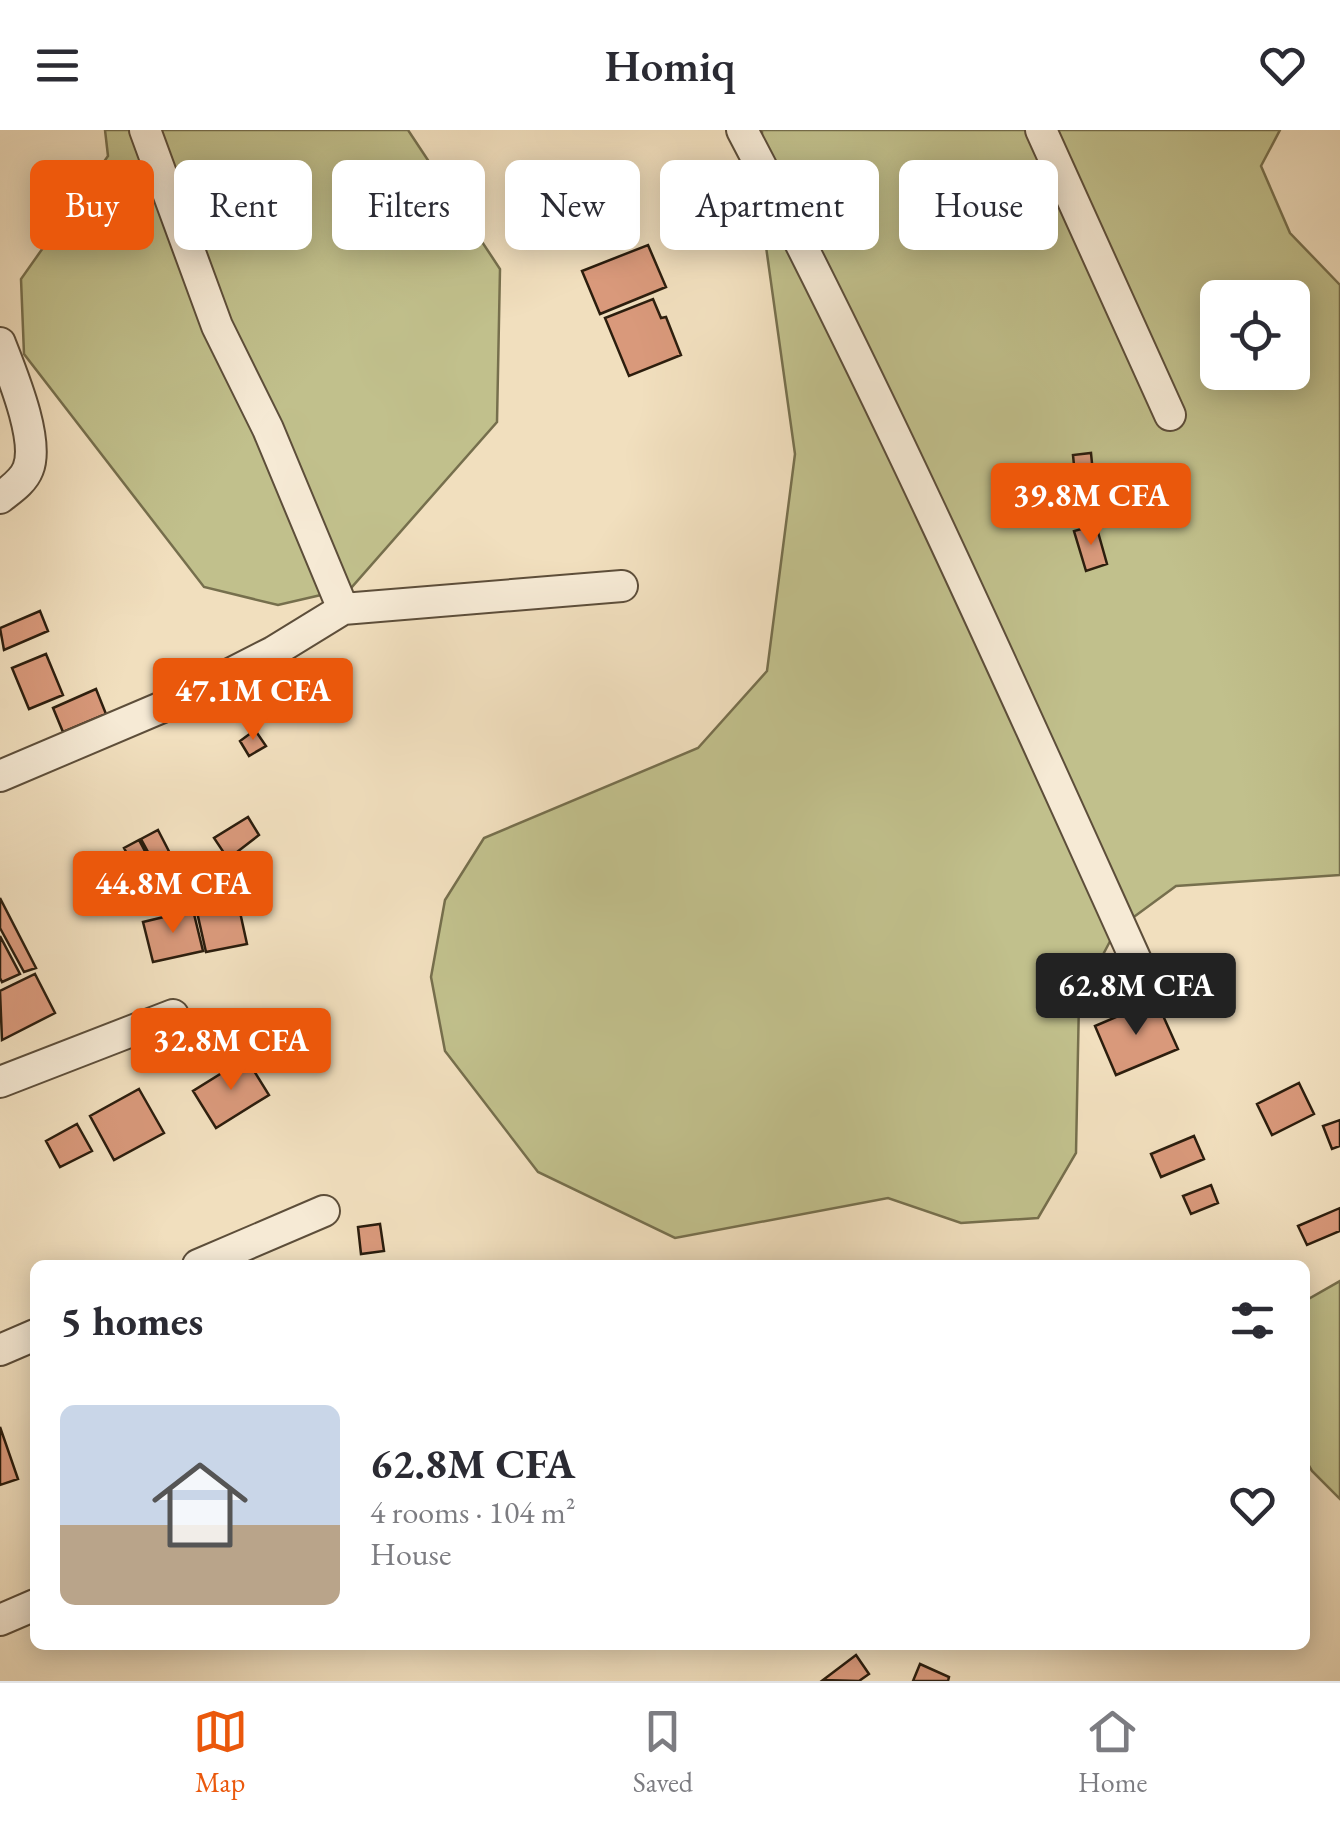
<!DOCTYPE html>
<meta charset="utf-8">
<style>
:root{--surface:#fff;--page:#f2f2f3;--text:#2b2b33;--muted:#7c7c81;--line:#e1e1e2;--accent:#ea580c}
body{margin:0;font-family:"EB Garamond",serif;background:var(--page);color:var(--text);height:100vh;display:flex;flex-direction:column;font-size:38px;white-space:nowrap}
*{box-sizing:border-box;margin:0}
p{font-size:32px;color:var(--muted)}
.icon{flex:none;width:55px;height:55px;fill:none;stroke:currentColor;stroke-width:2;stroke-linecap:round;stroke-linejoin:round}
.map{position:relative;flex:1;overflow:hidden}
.side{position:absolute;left:30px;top:1130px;width:1280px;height:390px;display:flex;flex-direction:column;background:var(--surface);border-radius:15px;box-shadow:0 5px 25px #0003}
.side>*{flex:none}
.guide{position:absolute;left:30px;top:30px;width:1280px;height:90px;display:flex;gap:20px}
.buttons{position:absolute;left:1200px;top:150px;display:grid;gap:20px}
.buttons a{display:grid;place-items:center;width:110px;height:110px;border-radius:15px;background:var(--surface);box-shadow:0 5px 25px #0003;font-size:50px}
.price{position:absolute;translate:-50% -85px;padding:0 22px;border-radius:10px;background:var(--accent);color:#fff;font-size:32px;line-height:65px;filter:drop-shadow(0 2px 5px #0008)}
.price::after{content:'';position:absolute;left:50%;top:60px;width:30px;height:22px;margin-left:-15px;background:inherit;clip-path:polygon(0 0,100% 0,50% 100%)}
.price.on{background:#222;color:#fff}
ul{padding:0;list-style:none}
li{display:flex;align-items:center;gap:30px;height:250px;padding:0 30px}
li+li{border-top:2px solid var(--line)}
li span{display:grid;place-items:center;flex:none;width:280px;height:200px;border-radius:15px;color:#555}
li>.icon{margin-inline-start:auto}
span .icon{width:120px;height:120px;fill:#fffc;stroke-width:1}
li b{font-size:42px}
h2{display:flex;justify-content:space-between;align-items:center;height:120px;padding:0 30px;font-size:42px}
.tag{padding:0 35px;border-radius:15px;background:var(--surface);box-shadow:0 5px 25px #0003;font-size:35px;line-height:90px}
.tag.on{background:var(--accent);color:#fff}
header{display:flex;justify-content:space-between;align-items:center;height:130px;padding:0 30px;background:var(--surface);font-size:45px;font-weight:600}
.tabs{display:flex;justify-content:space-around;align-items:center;height:140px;border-top:2px solid var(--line);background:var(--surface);font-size:28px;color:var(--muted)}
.tabs a{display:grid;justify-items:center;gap:5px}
.tabs .on{color:var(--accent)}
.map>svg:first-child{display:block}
.green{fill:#c1c08c;stroke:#766f4d;stroke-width:2.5;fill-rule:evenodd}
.building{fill:#d9997b;stroke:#2c1e0e;stroke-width:2.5}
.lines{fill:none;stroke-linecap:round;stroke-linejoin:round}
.street-casing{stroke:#5d4e3a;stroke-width:34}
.street{stroke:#f6ead5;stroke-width:30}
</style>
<header><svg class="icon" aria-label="menu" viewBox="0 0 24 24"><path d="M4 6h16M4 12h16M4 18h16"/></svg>Homiq<svg class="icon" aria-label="heart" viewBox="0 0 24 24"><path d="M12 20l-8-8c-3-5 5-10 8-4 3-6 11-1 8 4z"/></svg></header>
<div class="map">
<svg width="1340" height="1551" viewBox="0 0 1340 1551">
<rect width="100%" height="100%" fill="#f1dfbe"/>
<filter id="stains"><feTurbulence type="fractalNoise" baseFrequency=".002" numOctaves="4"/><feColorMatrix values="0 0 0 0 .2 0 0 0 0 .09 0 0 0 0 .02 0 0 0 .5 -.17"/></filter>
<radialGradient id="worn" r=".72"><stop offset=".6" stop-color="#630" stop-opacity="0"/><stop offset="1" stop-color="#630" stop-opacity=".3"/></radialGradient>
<path class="green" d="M105,0H408L500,139L497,292L351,458L278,475L204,457L24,224L21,149L108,26Z
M762,0H1280L1261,36L1290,103L1340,155V745L1176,756L1116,800L1079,870L1076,1023L1038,1088L961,1093L888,1068L675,1108L538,1042L445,921L431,847L445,770L484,708L698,618L767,541L795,324L762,88ZM1218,168H1292V242H1218Z
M1340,1151V1369L1312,1341L1305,1329V1171Z"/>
<path class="building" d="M648,115L666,157L600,184L582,141Z
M653,169L661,188L666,187L681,225L629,246L605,188Z
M1091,323L1095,364L1077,366L1073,325Z
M1096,395L1107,434L1086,441L1074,401Z
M40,481L48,501L4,520L0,498Z
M46,524L63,565L29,579L12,538Z
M96,559L106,584L63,602L53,578Z
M255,600L266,616L249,626L240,611Z
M248,687L259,705L228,729L214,708Z
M158,700L176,735L160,744L141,709Z
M139,710L157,744L142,751L124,718Z
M0,768L36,838L24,842L0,798Z
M238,773L247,814L206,822L197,782Z
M193,780L203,821L153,832L143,792Z
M0,806L20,844L2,852L0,848Z
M35,844L55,883L2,910L0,861Z
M1156,870L1178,919L1116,945L1095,896Z
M246,928L269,965L216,998L193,961Z
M1299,953L1314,984L1272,1005L1257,974Z
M139,959L164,1003L114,1030L90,986Z
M1340,990V1016L1332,1019L1323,996Z
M77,994L92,1021L60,1037L46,1011Z
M1194,1006L1204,1029L1161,1047L1151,1024Z
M1211,1055L1218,1073L1191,1084L1183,1066Z
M1340,1078V1101L1307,1115L1298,1096Z
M380,1094L384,1121L361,1124L358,1097Z
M0,1297L18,1349L0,1355Z
M856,1525L869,1544L859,1551L823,1550Z
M920,1534L949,1547L948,1551H913Z"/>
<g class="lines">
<g class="street-casing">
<path id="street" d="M145,0L217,196L268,299L343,479
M742,0C888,277 1015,563 1144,848
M1041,0L1170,285
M0,213C11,242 40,310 28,339C23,352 10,360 0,368
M0,646L179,570L273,522L343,479L622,456
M0,952L173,885
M198,1135L324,1081
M0,1220L35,1205
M0,1490L35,1475"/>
</g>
<use href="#street" class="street"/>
</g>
<rect width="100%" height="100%" filter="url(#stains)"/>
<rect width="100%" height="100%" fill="url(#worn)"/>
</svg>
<div class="buttons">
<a><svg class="icon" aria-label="locate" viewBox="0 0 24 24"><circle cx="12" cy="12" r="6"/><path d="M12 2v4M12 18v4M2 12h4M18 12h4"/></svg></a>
</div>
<b class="price" style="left:1091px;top:418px">39.8M CFA</b>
<b class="price" style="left:253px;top:613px">47.1M CFA</b>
<b class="price" style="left:173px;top:806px">44.8M CFA</b>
<b class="price on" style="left:1136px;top:908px">62.8M CFA</b>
<b class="price" style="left:231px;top:963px">32.8M CFA</b>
<div class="guide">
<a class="tag on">Buy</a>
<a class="tag">Rent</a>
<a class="tag">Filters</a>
<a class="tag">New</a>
<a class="tag">Apartment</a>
<a class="tag">House</a>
</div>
<section class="side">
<h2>5 homes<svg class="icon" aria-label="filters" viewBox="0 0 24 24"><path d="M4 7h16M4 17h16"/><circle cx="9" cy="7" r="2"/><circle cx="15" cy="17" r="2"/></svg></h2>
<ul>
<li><span style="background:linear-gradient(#c9d6e8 60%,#b9a48a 0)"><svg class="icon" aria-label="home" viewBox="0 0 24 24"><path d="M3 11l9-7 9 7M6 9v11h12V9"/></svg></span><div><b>62.8M CFA</b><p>4 rooms · 104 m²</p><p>House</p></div><svg class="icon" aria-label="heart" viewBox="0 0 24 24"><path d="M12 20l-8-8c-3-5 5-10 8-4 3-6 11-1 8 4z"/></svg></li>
</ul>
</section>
</div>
<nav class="tabs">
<a class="on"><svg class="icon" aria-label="map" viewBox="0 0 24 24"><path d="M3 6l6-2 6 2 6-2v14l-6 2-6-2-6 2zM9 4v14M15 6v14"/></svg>Map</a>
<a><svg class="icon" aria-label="saved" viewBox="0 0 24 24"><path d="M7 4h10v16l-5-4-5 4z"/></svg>Saved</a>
<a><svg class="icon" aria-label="home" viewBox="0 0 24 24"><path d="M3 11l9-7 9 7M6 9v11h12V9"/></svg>Home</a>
</nav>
